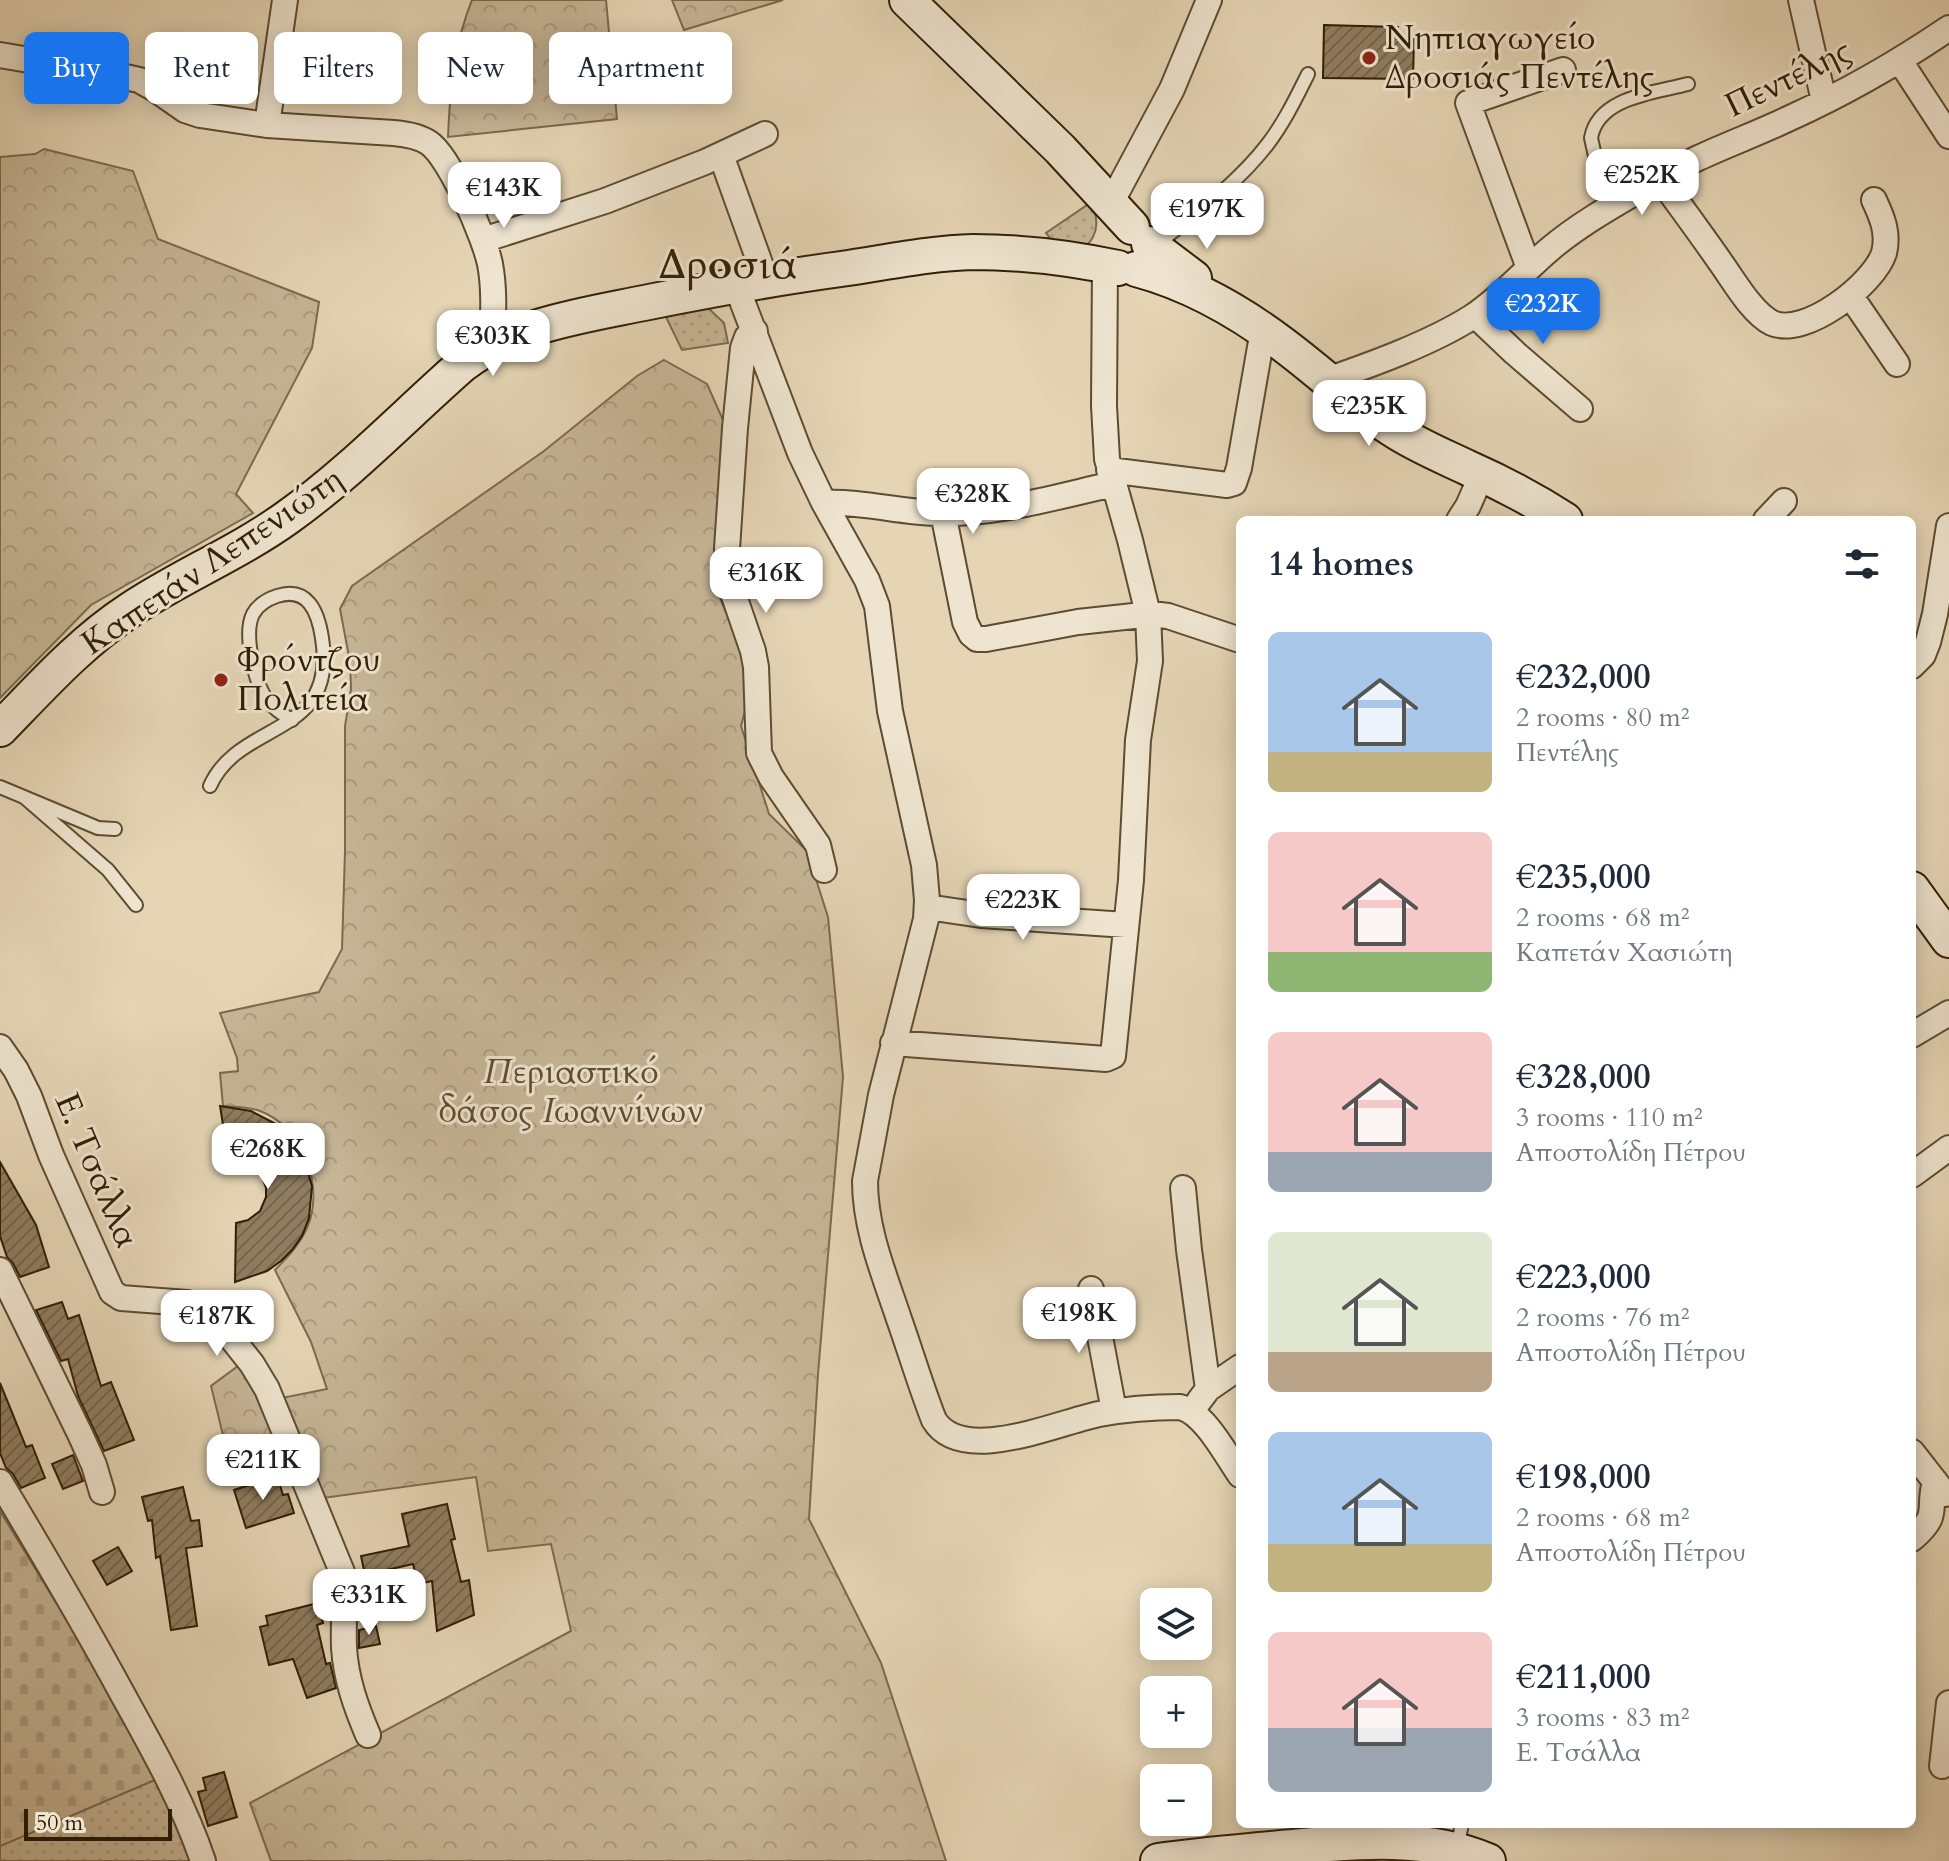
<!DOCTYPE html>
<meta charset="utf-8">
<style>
:root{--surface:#fff;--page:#f2f2f3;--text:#1f2937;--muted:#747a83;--accent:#1a73e8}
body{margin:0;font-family:Cardo,serif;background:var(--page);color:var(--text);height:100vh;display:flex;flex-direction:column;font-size:30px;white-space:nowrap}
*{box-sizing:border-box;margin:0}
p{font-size:26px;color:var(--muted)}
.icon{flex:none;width:44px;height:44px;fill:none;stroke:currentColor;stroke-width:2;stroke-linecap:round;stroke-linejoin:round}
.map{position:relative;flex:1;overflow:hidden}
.drawer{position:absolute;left:1236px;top:516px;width:680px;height:1312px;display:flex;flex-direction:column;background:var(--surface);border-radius:12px;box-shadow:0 4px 20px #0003}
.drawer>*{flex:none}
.hud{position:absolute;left:24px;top:32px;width:760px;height:72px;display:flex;gap:16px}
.tools{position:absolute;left:1140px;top:1588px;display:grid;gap:16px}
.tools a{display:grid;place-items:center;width:72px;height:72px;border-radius:12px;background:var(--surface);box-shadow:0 4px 20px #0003;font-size:40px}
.scale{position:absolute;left:24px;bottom:20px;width:148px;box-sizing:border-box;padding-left:8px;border:4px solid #311e05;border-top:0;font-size:22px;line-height:28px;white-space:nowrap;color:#311e05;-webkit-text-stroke:6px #eee4cf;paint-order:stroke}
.price{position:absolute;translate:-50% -68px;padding:0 18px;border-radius:16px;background:#fff;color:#222;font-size:26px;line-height:52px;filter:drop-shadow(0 2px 4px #0008)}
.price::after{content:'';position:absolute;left:50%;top:48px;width:24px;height:18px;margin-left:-12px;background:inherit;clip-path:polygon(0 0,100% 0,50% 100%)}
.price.current{background:var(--accent);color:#fff}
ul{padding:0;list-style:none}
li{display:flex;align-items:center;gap:24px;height:200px;padding:0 32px}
li span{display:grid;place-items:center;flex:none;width:224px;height:160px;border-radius:12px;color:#555}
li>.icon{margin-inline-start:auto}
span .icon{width:96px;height:96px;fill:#fffc;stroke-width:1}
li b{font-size:34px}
h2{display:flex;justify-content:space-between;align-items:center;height:96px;padding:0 32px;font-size:34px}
.pill{padding:0 28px;border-radius:12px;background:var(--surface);box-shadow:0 4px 20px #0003;font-size:28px;line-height:72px}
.pill.current{background:var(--accent);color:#fff}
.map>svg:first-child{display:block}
.green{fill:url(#green-dots);stroke:#7c6a4e;stroke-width:2}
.forest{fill:url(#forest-crowns);stroke:#7c6a4e;stroke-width:2}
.cemetery{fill:url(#cemetery-stones);stroke:#7c6a4e;stroke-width:2}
.building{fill:url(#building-hatch);stroke:#311e05;stroke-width:2}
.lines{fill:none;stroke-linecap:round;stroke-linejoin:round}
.lane-casing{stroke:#5e4c31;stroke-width:16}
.street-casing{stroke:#5e4c31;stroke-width:28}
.secondary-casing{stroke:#311e05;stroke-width:38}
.lane{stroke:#eee4cf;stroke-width:12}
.street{stroke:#eee4cf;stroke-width:24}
.secondary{stroke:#eee4cf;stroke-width:34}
.poi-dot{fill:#8f2418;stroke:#eee4cf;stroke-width:3}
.labels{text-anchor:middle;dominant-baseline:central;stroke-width:6;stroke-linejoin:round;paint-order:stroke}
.poi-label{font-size:34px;fill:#311e05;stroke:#eee4cf;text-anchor:start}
.street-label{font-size:34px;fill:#311e05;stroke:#eee4cf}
.park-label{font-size:34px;font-style:italic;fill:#5e4c31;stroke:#eee4cf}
.district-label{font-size:42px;font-weight:bold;fill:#311e05;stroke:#eee4cf}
</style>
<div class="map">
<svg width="1949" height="1861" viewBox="0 0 1949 1861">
<defs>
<pattern id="green-dots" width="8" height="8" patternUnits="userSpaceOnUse" patternTransform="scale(2)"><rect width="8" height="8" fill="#c6b697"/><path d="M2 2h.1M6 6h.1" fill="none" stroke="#ab9c81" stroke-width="1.8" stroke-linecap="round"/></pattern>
<pattern id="forest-crowns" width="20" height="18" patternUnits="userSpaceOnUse" patternTransform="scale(2)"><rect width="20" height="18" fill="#c6b697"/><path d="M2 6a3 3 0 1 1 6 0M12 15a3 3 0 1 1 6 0" fill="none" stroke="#ab9c81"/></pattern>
<pattern id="cemetery-stones" width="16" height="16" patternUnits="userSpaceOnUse" patternTransform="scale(2)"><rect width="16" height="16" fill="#c6b697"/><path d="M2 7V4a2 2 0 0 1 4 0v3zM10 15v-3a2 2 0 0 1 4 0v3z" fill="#ab9c81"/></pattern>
<pattern id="building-hatch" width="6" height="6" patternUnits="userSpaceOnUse" patternTransform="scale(2)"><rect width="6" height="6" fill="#8f7d61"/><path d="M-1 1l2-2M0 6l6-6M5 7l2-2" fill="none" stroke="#75664e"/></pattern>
</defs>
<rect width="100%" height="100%" fill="#e5d5b5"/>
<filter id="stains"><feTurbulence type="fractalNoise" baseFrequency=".0025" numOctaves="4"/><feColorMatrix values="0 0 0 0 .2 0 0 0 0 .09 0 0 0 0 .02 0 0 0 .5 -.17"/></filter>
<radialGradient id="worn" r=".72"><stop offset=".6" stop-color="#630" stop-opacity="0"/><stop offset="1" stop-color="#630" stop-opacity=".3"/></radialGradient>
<path class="green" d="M1090,203C1099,217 1099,234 1086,246L1053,242L1046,233Z
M705,305L724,323L728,343L682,350L666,317Z
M157,1779L193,1861H0V1846Z"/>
<path class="forest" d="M472,0H606L617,119L448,137C450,89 454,44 472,0Z
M672,0H783L684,30Z
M44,149L133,171L158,239L319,302L312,348L236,494L253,513L91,605L0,698V157L35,154Z
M664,360L707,384L727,429L715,572L716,588L749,669L751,688L741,726L769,814L807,851L828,917L843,1077L818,1374L809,1519L881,1663L946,1861H271L250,1803L571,1631L551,1544L488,1551L476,1477L316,1499L301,1460L233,1476L211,1386L238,1366L262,1402L327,1389L311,1342L275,1270C289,1256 304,1240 310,1220C322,1180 301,1126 260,1111C249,1107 235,1107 223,1106L220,1073L238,1071L237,1058L220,1013L319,992L342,949L345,851V726L351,689L350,662L340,609L352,586L544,451L637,376Z"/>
<path class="cemetery" d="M0,1511L101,1676L157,1779L0,1846Z"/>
<path class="building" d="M1324,25L1398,27L1397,39H1414L1413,79L1323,78Z
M220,1106L251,1111L278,1125L289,1136L304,1159L312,1186L309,1218L302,1236L292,1250L281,1261L267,1271L235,1282L236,1223L248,1220L260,1211L266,1197V1188L261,1174L254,1167L239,1162H229Z
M0,1162L36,1225L49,1267L20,1277L13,1263L7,1257L0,1236Z
M62,1302L68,1319L79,1315L101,1386L111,1382L134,1440L104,1451L78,1396L68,1359L61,1361L36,1310Z
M0,1383L26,1447L32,1445L45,1478L21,1488L13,1474L6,1468L0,1453Z
M73,1455L83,1481L63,1489L52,1464Z
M277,1476L283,1495L288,1494L294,1513L246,1528L234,1490Z
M183,1487L191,1521L199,1520L202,1546L186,1548L197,1626L171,1630L160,1556L156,1558L152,1520L148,1521L142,1497Z
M447,1504L455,1539L451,1540L461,1582L469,1580L474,1615L437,1631L432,1581L418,1584L413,1564L365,1575L361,1556L409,1546L402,1514Z
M118,1547L132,1571L107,1585L93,1561Z
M318,1603L323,1623L317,1625L326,1664L330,1663L336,1688L307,1698L293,1659L269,1665L260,1627L268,1625L266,1616Z
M376,1626L380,1644L359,1648V1630Z
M224,1772L237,1817L208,1826L198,1792L206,1790L203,1778Z"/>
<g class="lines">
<g class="lane-casing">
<path id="lane" d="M1607,210L1591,138C1598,97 1654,93 1688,84
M1156,245C1195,214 1237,184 1267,145C1284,123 1296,98 1308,74
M210,786C240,719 338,739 322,638C318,612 308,586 277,596C268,599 258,605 253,614C243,634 255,685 268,701C275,710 283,715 292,720
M0,787L98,828L115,829
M24,797L108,870L136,905
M1457,1848L1462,1824"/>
</g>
<g class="street-casing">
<path id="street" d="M1801,0L1824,101
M0,55L112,74L139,80L155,89L185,110L200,115L267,125L394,133C405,134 419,136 429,143C450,157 485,239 490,264C495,290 493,318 492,344
M1900,61L1949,136
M267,125L285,0
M721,155L766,280
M1660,178C1680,206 1701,234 1721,263C1734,281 1752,313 1772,323C1805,338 1874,284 1884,253C1889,233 1882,217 1874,200
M1111,203L1172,89L1209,0
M483,240L605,201L705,162L765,134
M1529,268L1468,103L1563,70
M736,285L800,453L824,503L867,580L877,606L890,711L924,865L927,900L926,919L881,1095L865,1181C865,1229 884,1274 899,1319C911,1353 921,1387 934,1420C962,1466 1059,1422 1099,1414C1126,1409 1153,1407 1180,1407C1204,1412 1226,1455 1240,1475
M1850,295L1897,364
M1475,315L1515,353L1580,409
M755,331L747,337L743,348L735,428L727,549L729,581L753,651L756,667L759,753L771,777L818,845L824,870
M1327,380C1373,364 1431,343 1472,317C1501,298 1524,271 1550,249C1582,222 1621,201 1658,179C1700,154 1746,139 1790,118C1845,93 1899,62 1949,28
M1109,470L1227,485L1234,483L1239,468L1263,330
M824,503C862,501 898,512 936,513C996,515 1055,497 1113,484
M943,513L965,622L971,634L977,639H986L1078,622L1152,614L1168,616L1240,640
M1459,520L1468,506L1482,474
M1766,520L1784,501
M1912,666L1923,655L1928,642L1935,614L1949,526
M927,907L981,915L1126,925
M1912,1035L1949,1013
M893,1043L1106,1059L1113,1056L1131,880L1138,740L1150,661L1148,614L1130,540L1107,459L1104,406L1105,265
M0,1047L16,1070L29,1096L51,1155L112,1292L121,1298L187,1303L202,1309L225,1330L252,1364L267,1389L342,1572C346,1597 343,1623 344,1648C346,1679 356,1707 368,1735
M1912,1175L1949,1148
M1183,1188L1189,1250L1208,1389
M0,1270L80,1434L94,1465L102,1492
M1091,1289L1114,1411
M1199,1401L1208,1389L1240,1367
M1912,1452L1945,1494
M0,1482C42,1552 84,1623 123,1695C153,1749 183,1802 203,1861
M1912,1539C1941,1514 1927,1511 1935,1481
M1942,1766L1949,1703"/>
</g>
<g class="secondary-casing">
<path id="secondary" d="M907,0L1060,149L1132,227
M1149,244L1194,278
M1136,269C1189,283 1237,310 1281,343C1319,371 1353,404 1392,429C1416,445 1443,456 1468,468C1502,483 1534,500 1565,520
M0,729C41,687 81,642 130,610C181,576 238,553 288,517C351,472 404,416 462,365C514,325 580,316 644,303C709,290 775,278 841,269C884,263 929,253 973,252C1021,252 1071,258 1118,268
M1912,889L1949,940
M1158,1861C1199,1855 1240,1852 1281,1848C1350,1842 1423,1833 1488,1861"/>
</g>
<use href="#lane" class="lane"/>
<use href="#street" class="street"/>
<use href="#secondary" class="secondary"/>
</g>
<g class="poi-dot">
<circle cx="1369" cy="58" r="8"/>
<circle cx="221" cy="680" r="8"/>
</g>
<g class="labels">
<g class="poi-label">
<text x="1385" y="38">Νηπιαγωγείο<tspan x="1385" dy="39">Δροσιάς Πεντέλης</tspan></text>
<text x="237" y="660">Φρόντζου<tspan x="237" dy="39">Πολιτεία</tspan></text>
</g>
<g class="street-label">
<text transform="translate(1788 78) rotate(-26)">Πεντέλης</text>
<text transform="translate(212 561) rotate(-34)">Καπετάν Λεπενιώτη</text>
<text transform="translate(97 1170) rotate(67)">Ε. Τσάλλα</text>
</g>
<g class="park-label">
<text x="571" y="1072">Περιαστικό<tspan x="571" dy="39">δάσος Ιωαννίνων</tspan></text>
</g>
<g class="district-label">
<text x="729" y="264">Δροσιά</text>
</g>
</g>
<rect width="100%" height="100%" filter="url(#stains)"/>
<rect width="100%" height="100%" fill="url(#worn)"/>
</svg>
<div class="tools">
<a><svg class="icon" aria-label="layers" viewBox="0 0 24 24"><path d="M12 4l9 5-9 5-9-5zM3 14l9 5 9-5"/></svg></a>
<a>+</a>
<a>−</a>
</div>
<div class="scale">50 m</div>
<b class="price" style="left:1642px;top:217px">€252K</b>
<b class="price" style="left:504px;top:230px">€143K</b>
<b class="price" style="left:1207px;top:251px">€197K</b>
<b class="price current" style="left:1543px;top:346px">€232K</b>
<b class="price" style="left:493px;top:378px">€303K</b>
<b class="price" style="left:1369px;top:448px">€235K</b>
<b class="price" style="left:973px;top:536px">€328K</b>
<b class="price" style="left:766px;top:615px">€316K</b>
<b class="price" style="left:1023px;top:942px">€223K</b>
<b class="price" style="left:268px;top:1191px">€268K</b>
<b class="price" style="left:1079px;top:1355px">€198K</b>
<b class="price" style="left:217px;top:1358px">€187K</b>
<b class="price" style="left:263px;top:1502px">€211K</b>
<b class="price" style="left:369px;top:1637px">€331K</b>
<div class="hud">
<a class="pill current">Buy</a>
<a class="pill">Rent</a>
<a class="pill">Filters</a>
<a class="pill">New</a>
<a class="pill">Apartment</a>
</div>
<section class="drawer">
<h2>14 homes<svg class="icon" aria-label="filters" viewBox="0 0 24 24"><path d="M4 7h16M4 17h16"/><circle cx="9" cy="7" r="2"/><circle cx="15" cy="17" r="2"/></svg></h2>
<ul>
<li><span style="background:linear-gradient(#a9c7e8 75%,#c2b280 0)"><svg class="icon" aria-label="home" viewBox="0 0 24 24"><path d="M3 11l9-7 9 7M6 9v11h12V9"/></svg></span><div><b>€232,000</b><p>2 rooms · 80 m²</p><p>Πεντέλης</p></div></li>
<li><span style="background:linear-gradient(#f6c9c9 75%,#8fb573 0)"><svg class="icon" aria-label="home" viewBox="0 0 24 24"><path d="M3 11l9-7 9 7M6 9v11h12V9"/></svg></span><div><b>€235,000</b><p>2 rooms · 68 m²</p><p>Καπετάν Χασιώτη</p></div></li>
<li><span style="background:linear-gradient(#f6c9c9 75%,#9aa5b1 0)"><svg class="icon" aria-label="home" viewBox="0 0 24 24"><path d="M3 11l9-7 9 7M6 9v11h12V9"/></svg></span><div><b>€328,000</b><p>3 rooms · 110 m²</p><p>Αποστολίδη Πέτρου</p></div></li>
<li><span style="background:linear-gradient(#dfe7d0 75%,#b9a48a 0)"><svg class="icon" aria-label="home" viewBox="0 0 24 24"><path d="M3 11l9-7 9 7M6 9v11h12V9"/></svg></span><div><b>€223,000</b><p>2 rooms · 76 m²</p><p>Αποστολίδη Πέτρου</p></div></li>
<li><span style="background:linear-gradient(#a9c7e8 70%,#c2b280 0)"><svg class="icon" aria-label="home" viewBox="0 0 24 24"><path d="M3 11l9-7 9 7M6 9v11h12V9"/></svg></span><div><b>€198,000</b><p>2 rooms · 68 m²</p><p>Αποστολίδη Πέτρου</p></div></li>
<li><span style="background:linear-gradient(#f6c9c9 60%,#9aa5b1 0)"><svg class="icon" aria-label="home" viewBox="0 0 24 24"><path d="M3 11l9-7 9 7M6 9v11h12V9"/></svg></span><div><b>€211,000</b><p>3 rooms · 83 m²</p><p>Ε. Τσάλλα</p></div></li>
</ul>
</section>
</div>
